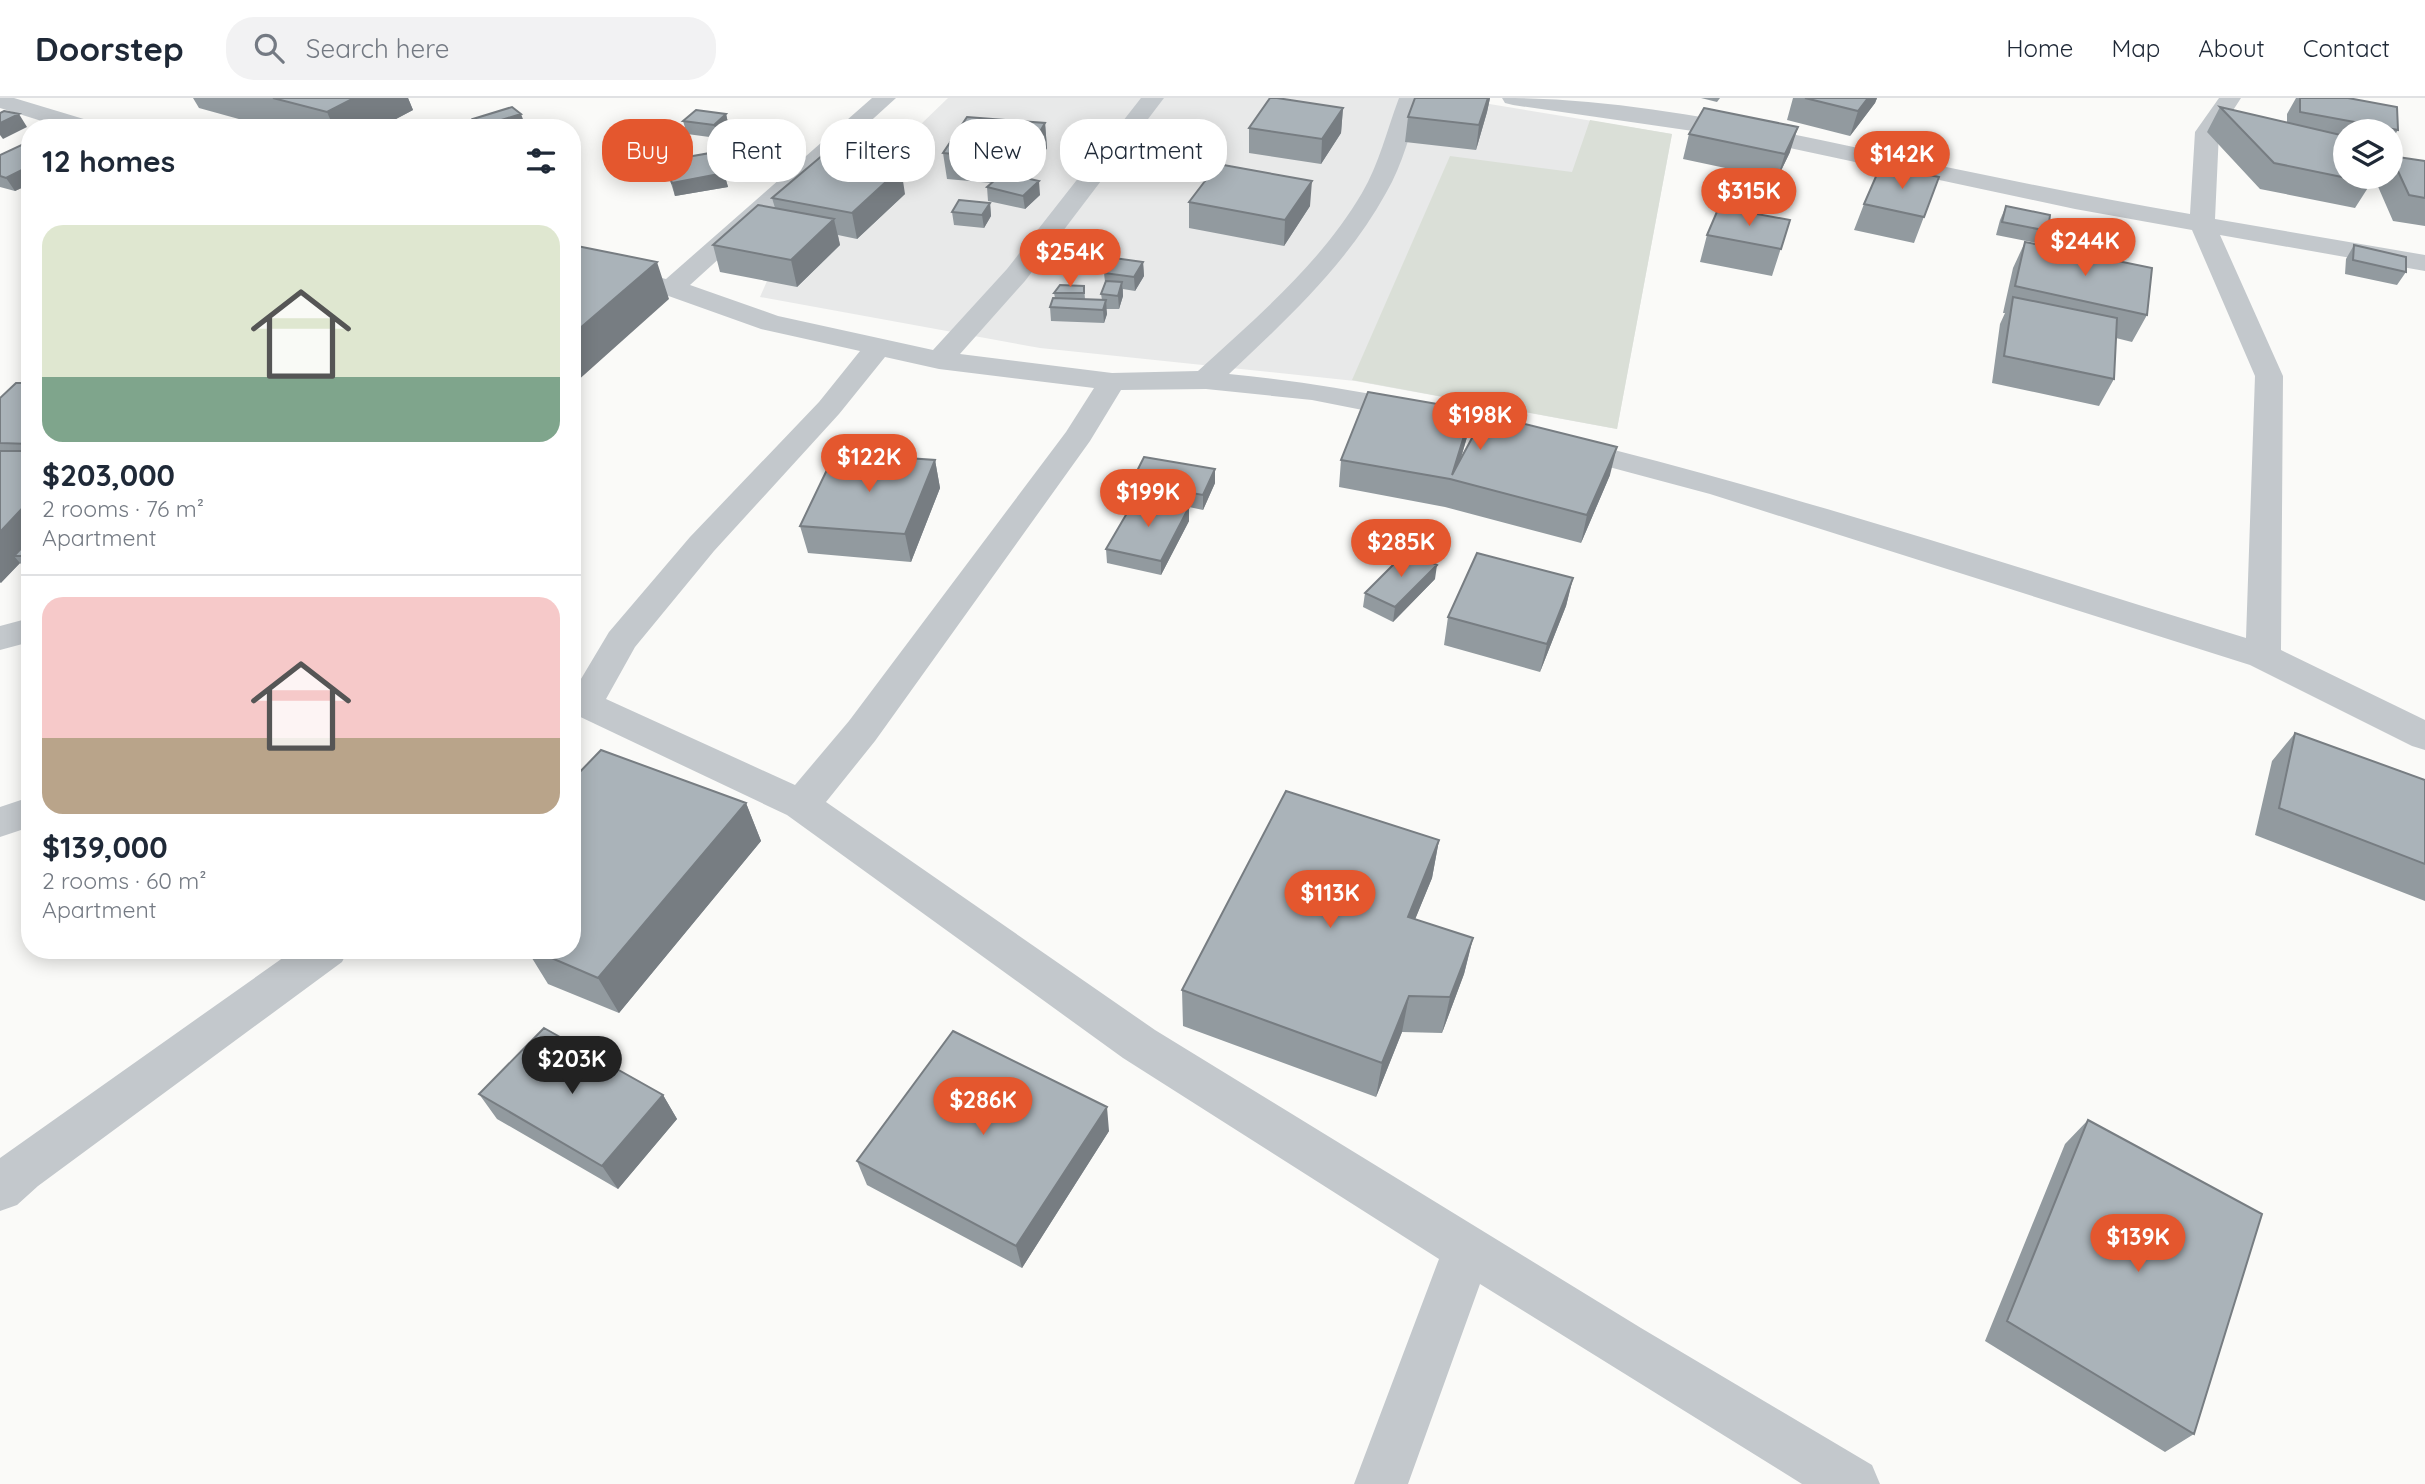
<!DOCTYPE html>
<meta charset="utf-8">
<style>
:root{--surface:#fff;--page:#f2f2f3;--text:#1f2937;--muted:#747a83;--line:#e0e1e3;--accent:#e4572e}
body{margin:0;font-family:Quicksand,sans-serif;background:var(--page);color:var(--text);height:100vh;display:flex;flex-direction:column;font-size:26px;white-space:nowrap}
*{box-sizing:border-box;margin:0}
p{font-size:23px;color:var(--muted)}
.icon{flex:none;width:38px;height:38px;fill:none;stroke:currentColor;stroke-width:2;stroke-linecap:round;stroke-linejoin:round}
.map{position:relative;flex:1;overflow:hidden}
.panel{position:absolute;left:21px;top:21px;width:560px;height:840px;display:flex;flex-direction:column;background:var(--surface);border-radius:28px;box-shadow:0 4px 18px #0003}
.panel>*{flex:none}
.guide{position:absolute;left:602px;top:21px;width:665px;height:63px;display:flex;gap:14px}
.buttons{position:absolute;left:2333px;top:21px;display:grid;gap:14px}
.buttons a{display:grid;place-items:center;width:70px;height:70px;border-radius:50%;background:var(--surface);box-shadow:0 4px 18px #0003;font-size:35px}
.price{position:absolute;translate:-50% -60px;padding:0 16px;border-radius:24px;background:var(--accent);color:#fff;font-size:23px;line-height:46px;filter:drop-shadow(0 2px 4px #0008)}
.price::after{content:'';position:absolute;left:50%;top:42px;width:21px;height:16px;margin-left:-10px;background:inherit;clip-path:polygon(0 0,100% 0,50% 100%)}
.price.active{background:#222;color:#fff}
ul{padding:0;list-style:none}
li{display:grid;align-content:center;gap:14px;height:371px;padding:0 21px}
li+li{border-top:2px solid var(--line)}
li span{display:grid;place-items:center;height:217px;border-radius:21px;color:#555}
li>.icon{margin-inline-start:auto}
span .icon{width:126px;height:126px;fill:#fffc;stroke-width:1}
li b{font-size:30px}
h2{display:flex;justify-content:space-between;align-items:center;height:84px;padding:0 21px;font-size:30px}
.chip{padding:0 24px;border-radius:28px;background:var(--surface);box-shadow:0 4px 18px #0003;font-size:24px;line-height:63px}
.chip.active{background:var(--accent);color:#fff}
header{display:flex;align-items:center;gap:42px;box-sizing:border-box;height:98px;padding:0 35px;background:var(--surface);border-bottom:2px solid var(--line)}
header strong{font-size:33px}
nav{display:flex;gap:38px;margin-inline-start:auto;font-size:24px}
.search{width:490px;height:63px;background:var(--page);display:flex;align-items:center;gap:18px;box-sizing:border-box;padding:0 24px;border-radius:28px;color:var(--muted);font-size:26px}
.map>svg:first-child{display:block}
.built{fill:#e8e9e9}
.green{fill:#dadfd7}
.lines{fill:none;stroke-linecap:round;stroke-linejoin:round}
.street{fill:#c3c8cc;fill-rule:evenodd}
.wall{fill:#929a9f}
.shaded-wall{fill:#777d82}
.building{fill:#aab3b9;stroke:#777d82;stroke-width:2}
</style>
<header>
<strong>Doorstep</strong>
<div class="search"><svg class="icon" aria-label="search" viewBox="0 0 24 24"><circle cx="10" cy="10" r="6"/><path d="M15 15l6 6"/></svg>Search here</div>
<nav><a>Home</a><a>Map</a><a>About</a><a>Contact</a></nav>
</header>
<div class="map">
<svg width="2425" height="1386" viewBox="0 0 2425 1386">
<rect width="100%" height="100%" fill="#fafaf8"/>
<path class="built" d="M948,0H1453L1672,36L1617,331L1355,283L1040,250L760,199L773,169Z"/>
<path class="green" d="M1590,22L1672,36L1617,331L1352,282L1450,58L1572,74Z"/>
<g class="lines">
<path class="street" d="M0,0H14L97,25L100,30H64L0,10Z
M872,0H896L690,187L778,218L933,252L1007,171L1141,0H1164L1025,183L960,256L1112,275L1198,273C1257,219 1321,165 1362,95C1379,66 1387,32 1399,0H1421C1411,32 1403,66 1386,95C1347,166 1287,221 1229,276C1361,289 1490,319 1618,353C1829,407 2037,476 2246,540L2255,278L2192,132L2075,111L1748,41L1513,7L1505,5L1502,0C1623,0 1745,26 1863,51C1972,75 2080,97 2190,116L2195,34L2219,0H2241L2219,34L2215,121L2425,157V173L2220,137L2283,278L2281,552L2425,622V652L2412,648L2250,567L1710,396L1489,337L1312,302L1206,291L1121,292L1090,343L875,643L826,704L1155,932L1641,1230L1872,1367L1880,1386H1802L1480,1186L1408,1386H1354L1439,1161L1123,960L787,717L572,615V596L609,534L690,439L819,304L860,253L761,231L663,196L572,175V159L666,181ZM885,259L939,271L1094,290L1066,334L849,623L795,687L606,601L635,549L714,453L839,316Z
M30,520V544L0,552V528Z
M30,699V729L0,739V709Z
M294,852H348L342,864L38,1088L17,1107L0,1113V1060Z"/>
</g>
<path class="wall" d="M193,0H408L413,12L379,30H271L199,10Z
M1415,0H1490L1487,14L1476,52L1405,44L1408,19Z
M1701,0H1720L1717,4Z
M1793,0H1877L1875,5L1850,38L1787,22Z
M2296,0H2348L2398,32L2390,44V33H2345V79L2371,85L2355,110L2260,91L2207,34L2220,9L2287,25V16Z
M1343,10L1341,35L1321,66L1249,55V30Z
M726,16L729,29L717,40L687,36L683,23Z
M473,21L526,29L522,30H477Z
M1045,25L1047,50L1030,81L1040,97L1025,111L988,103L987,89L992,85L947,81L943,55Z
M761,33L764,46L747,60L726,57L722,43Z
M1689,36L1790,54L1777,81L1683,61Z
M687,37L690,50L679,60L724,75L728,89L675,98L665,66L657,65L653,52Z
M30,43V86L15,93L0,89V57Z
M2391,58L2425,63V128L2393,123L2376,84L2379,79H2390V60Z
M1939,79L1914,145L1854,132L1864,106Z
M905,96L857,141L838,137L840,147L797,189L720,174L713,147L775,110L772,100Z
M1189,104L1310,108L1284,148L1189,130Z
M990,105L991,118L984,130L954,127L952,114Z
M2006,108L2048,133L2041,146L1996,137L2000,122Z
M1790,122L1772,178L1700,164L1707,137Z
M2025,144L2147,217L2132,244L2116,240L2114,281L2099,308L1992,285L2000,226L2005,215H2003L2013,170Z
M2354,147L2406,174L2397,187L2345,176L2346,161Z
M1143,164L1144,178L1135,193L1123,191V198L1119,211H1106L1107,216L1104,225L1051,223L1050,209L1055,200L1054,195L1084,188L1085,201L1102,202L1101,196L1105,184L1104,175Z
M30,285V472H26L20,465L0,485V300Z
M1467,339L1461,360L1610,377L1581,445L1445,409L1339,389L1341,362Z
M935,362L940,390L911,464L808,455L800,428Z
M1215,371V385L1203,412L1189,409V423L1161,477L1107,465L1106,451L1136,400L1131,399V385Z
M1573,480L1566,508L1540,574L1444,547L1448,519Z
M1435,481L1393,524L1363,509L1365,495Z
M2295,635L2425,682V803L2255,737L2272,663Z
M746,705L761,743L619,915L548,886L527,852H572Z
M1439,742L1432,780L1415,821L1473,840L1464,876L1442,935L1402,934L1376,999L1183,928L1182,892Z
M479,996L663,997L677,1021L618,1091L497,1021Z
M2088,1022L2194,1336L2165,1354L1985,1243L2065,1046Z
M1109,1033L1022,1170L867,1087L857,1063Z"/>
<path class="shaded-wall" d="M354,0H408L413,12L379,30H334L327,14Z
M1488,0H1490L1487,14L1476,52L1479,27Z
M1868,0H1877L1875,5L1850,38L1858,13Z
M1343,10L1341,35L1321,66L1322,41Z
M19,16L27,29L3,41L0,37V25Z
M521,16L526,29L522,30H483L482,28Z
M726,16L729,29L717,40L714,27Z
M1045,25L1047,50L1026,88L1023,63Z
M1798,29L1790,54L1777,81L1785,56Z
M761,33L764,46L747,60L744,47Z
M687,37L690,50L672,67L668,54Z
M30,68V86L15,93L6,80Z
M901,70L905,96L857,141L852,115Z
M724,75L728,89L675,98L672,85Z
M1039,83L1040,97L1025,111L1023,98Z
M1312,83L1310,108L1284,148L1285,122Z
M990,105L991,118L984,130L982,117Z
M834,121L840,147L797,189L791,162Z
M657,164L669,201L575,285L572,279V237Z
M1143,164L1144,178L1135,193L1134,179Z
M1122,184L1123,198L1119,211L1118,198Z
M1106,202L1107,216L1104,225L1103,212Z
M1472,312L1467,339L1454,383L1452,377Z
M1617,349L1610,377L1581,445L1587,417Z
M935,362L940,390L911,464L905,436Z
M1215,371V385L1203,412V397Z
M30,402V453L14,458L20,465L1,485L0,484V434Z
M1189,409V423L1161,477V463Z
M1437,467L1435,481L1393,524L1395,509Z
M1573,480L1566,508L1540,574L1547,546Z
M746,705L761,743L619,915L598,880Z
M1439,742L1432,780L1401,856L1408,819Z
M1473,840L1464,876L1442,935L1450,899Z
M1409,898L1402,934L1376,999L1382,965Z
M663,997L677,1021L618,1091L602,1068Z
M1107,1009L1109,1033L1022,1170L1016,1148Z"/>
<path class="building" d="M273,0H354L327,14Z
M1270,0H1277L1343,10L1322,41L1249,30Z
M1415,0H1488L1479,27L1408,19Z
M1805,0H1868L1858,13Z
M2300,0H2348L2397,9L2398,32L2300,14Z
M512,9L521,16L482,28L473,21Z
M2220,9L2345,38V79H2371V85L2274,65Z
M1704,10L1798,29L1785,56L1689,36Z
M696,12L726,16L714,27L683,23Z
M4,13L19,16L0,25V15Z
M967,19L1045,25L1023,63L943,55Z
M738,29L761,33L744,47L722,43Z
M672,35L687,37L668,54L653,52Z
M30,43V68L6,80L0,78V57Z
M716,54L724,75L672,85L664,63Z
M824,56L901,70L852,115L772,100Z
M2391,58L2425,63V100L2409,97Z
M1218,66L1312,83L1285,122L1189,104Z
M1881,67L1939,79L1924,119L1864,106Z
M1003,75L1039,83L1023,98L987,89Z
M959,102L990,105L982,117L952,114Z
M758,107L834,121L791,162L713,147Z
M2006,108L2050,117L2048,133L2002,124Z
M1719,109L1790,122L1781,151L1707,137Z
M2025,144L2152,170L2147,217L2015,188Z
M572,147L657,164L572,237Z
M2354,147L2406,159V174L2353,162Z
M1114,160L1143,164L1134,179L1104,175Z
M1106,183L1122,184L1118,198L1101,196Z
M1060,187L1084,188V195H1054Z
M2013,199L2117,220L2114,281L2004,258Z
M1053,200L1106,202L1103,212L1050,209Z
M16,285H30V346L0,345V300Z
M1368,294L1472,312L1452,377L1485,316L1617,349L1587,417L1450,381L1341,362Z
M0,353H30V402L0,434Z
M835,355L935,362L905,436L800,428Z
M1144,359L1215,371L1203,397L1131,385Z
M1137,398L1189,409L1161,463L1106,451Z
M30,441V458H14Z
M1407,453L1437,467L1395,509L1365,495Z
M1477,455L1573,480L1547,546L1448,519Z
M2295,635L2425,682V766L2279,710Z
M601,652L746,705L598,880L533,852H572V682Z
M1286,693L1439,742L1408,819L1473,840L1450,899L1409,898L1382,965L1182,892Z
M544,930L663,997L602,1068L479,996Z
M953,933L1107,1009L1016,1148L857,1063Z
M2088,1022L2262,1116L2194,1336L2007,1223Z"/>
</svg>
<div class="buttons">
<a><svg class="icon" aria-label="layers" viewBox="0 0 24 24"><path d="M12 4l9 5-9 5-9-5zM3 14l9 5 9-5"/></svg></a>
</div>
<b class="price" style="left:1902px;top:93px">$142K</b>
<b class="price" style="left:1749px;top:130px">$315K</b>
<b class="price" style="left:2085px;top:180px">$244K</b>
<b class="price" style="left:1070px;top:191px">$254K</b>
<b class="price" style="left:1480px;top:354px">$198K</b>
<b class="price" style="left:869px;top:396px">$122K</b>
<b class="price" style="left:1148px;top:431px">$199K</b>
<b class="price" style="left:1401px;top:481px">$285K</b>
<b class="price" style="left:1330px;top:832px">$113K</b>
<b class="price active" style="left:572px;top:998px">$203K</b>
<b class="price" style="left:983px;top:1039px">$286K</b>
<b class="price" style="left:2138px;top:1176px">$139K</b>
<div class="guide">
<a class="chip active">Buy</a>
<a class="chip">Rent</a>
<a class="chip">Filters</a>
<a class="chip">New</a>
<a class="chip">Apartment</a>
</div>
<section class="panel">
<h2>12 homes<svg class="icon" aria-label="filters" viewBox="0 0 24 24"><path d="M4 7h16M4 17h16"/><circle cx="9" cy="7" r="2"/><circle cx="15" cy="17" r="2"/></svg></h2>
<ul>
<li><span style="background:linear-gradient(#dfe7d0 70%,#7fa58c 0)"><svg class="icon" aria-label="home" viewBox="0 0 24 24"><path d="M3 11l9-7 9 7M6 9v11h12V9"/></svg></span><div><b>$203,000</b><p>2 rooms · 76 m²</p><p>Apartment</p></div></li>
<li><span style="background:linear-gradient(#f6c9c9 65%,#b9a48a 0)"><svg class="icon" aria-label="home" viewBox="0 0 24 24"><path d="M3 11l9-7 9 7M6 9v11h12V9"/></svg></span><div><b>$139,000</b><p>2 rooms · 60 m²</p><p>Apartment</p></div></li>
</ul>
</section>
</div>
